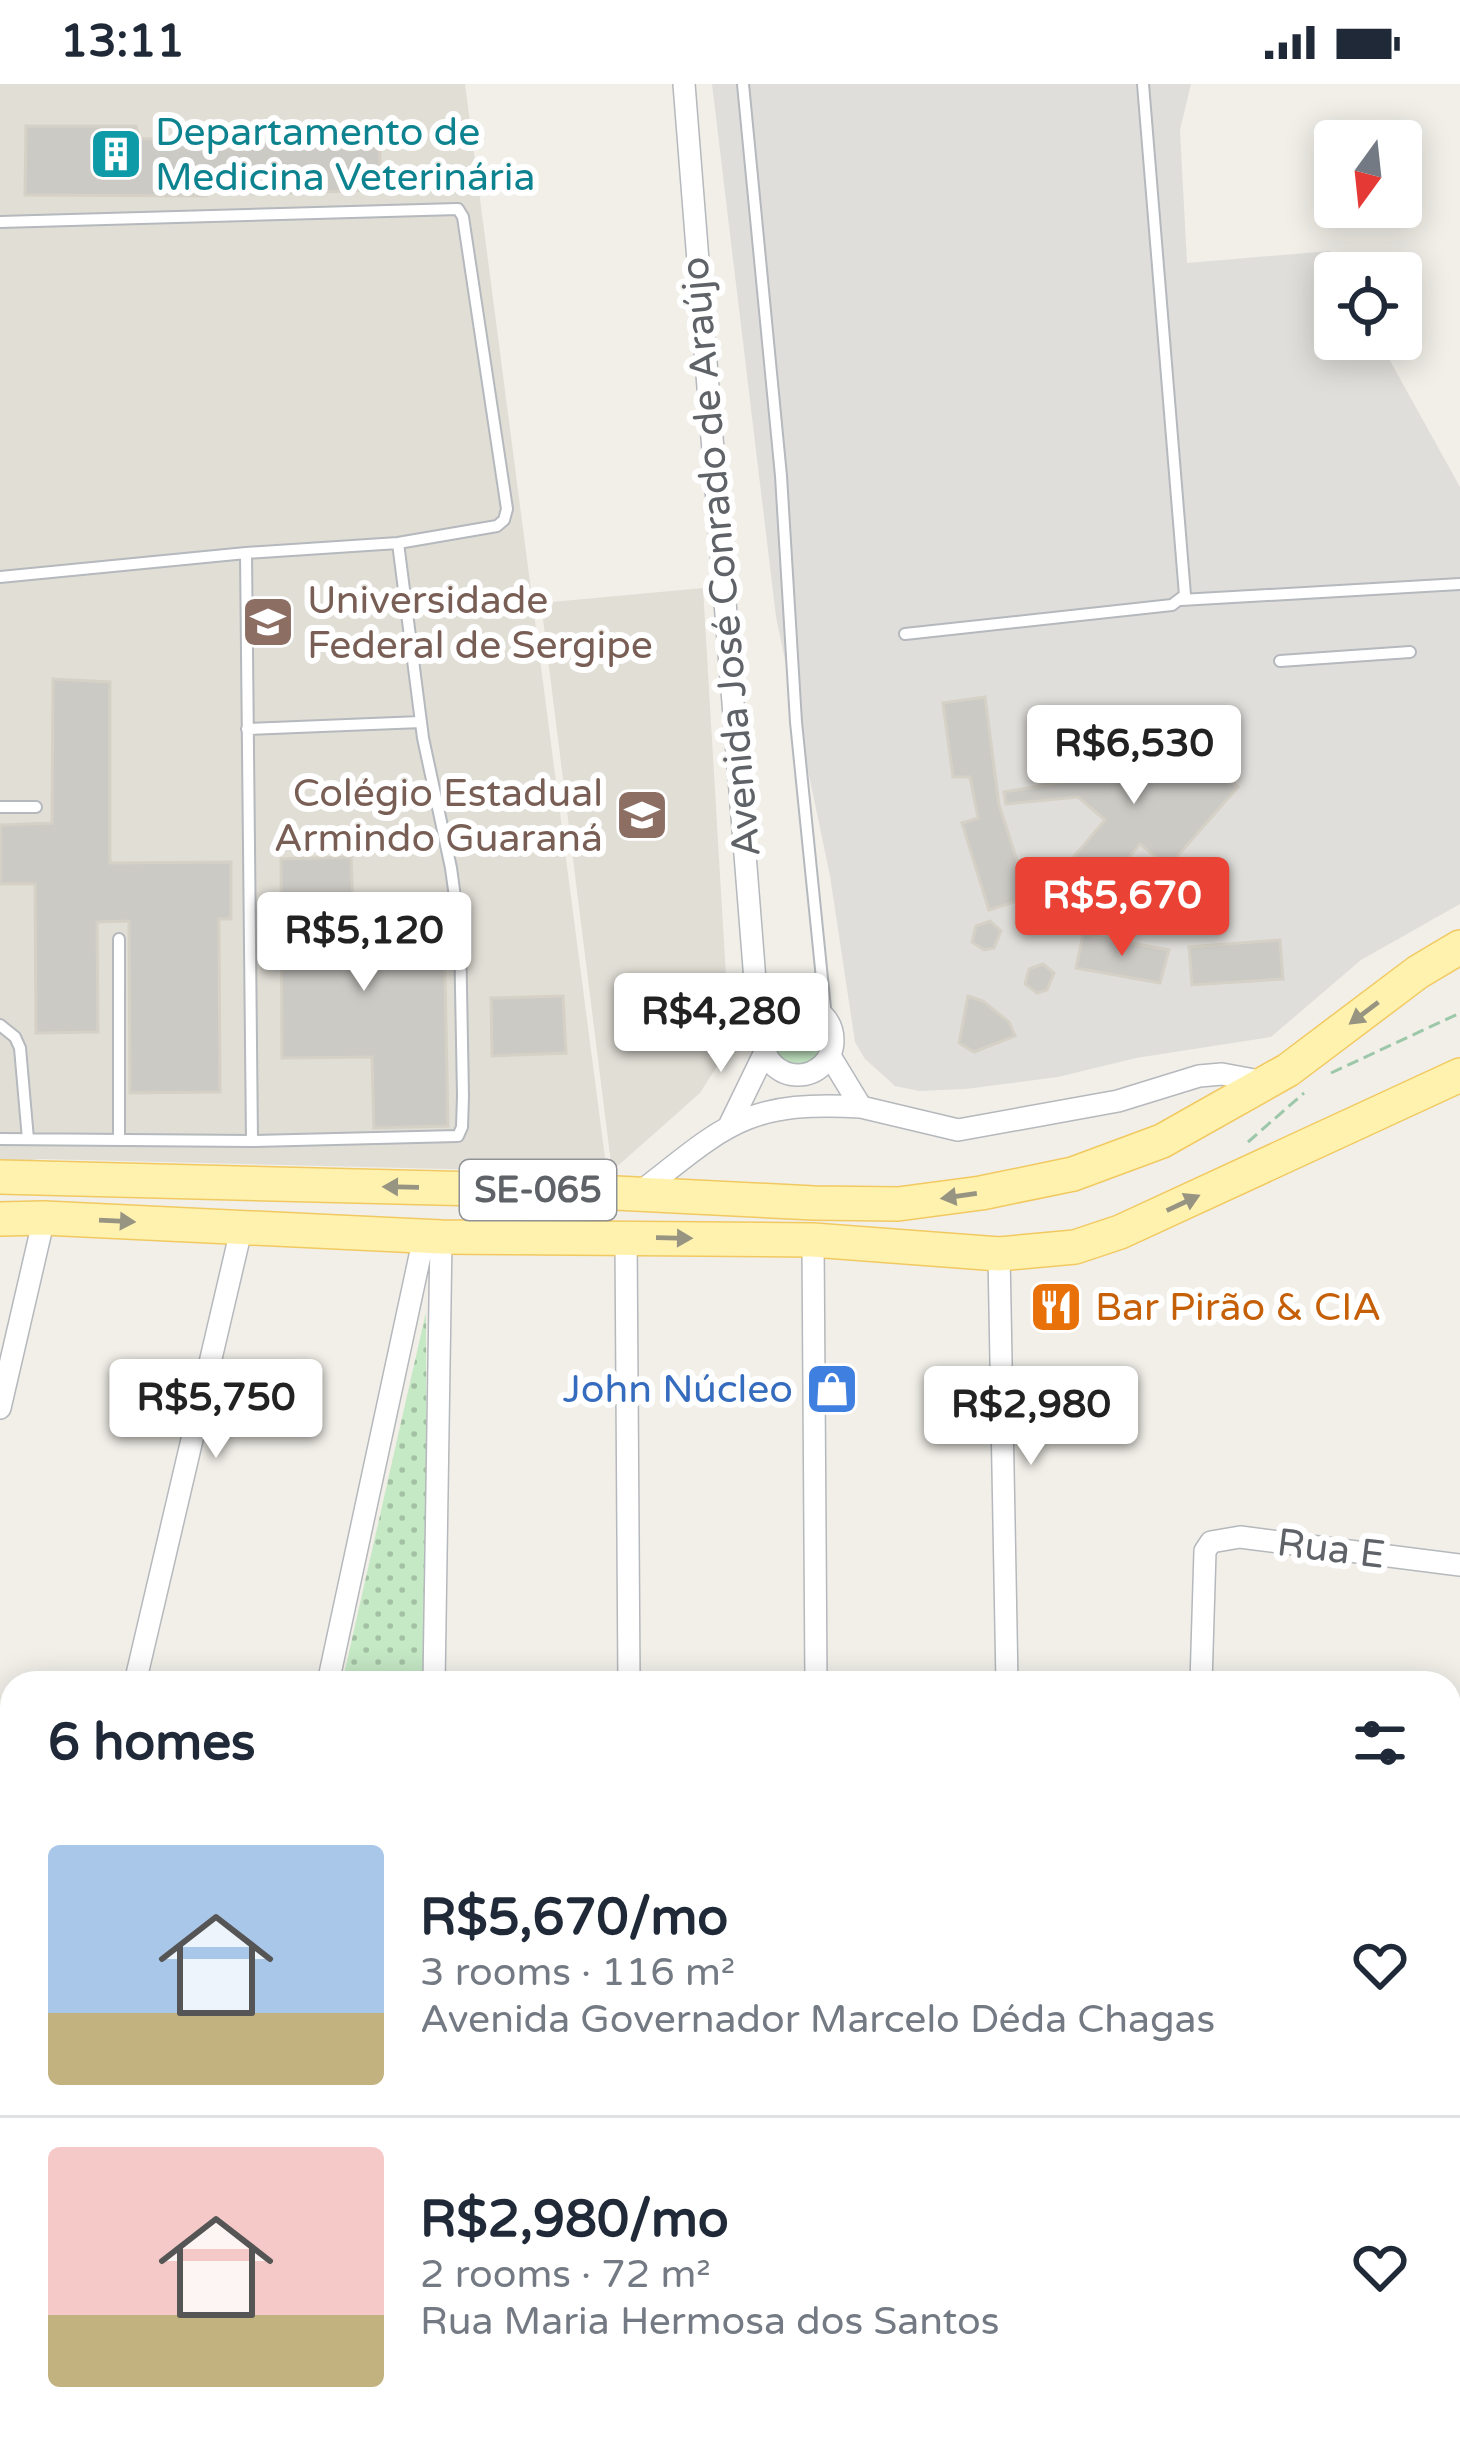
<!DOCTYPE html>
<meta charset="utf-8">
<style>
:root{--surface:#fff;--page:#f6f6f7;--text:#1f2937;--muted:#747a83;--line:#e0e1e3;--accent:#ea4335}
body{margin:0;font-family:"Varela Round",sans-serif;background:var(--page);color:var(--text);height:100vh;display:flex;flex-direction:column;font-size:45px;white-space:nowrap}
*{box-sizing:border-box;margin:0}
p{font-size:39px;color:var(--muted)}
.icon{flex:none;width:66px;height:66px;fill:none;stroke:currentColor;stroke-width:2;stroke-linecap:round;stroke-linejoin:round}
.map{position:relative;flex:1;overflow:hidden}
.side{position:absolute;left:0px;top:1587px;width:1461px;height:768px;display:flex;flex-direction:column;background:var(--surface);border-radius:36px 36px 0 0;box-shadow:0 6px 30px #0003}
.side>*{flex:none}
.needle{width:78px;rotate:195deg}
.buttons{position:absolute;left:1314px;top:36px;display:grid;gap:24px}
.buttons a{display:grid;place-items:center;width:108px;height:108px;border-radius:12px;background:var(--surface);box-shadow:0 6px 30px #0003;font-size:60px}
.price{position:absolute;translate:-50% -102px;padding:0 27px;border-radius:12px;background:#fff;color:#222;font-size:39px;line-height:78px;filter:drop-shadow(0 3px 6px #0008)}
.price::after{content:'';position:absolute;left:50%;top:72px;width:36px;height:27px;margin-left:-18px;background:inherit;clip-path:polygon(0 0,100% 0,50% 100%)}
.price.on{background:var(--accent);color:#fff}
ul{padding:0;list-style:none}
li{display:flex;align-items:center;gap:36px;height:300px;padding:0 48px}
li+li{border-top:3px solid var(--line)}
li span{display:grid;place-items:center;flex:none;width:336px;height:240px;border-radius:12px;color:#555}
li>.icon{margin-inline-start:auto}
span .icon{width:144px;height:144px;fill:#fffc;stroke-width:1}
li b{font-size:51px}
h2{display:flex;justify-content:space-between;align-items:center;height:144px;padding:0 48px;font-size:51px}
.status{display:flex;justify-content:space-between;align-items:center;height:84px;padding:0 60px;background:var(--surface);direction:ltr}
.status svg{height:33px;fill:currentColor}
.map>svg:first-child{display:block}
.industrial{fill:#e0deda}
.education{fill:#e1ded6}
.green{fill:#c5e8c5}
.park{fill:url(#park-dots)}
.building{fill:#cccac5;stroke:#d6d1c6;stroke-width:3}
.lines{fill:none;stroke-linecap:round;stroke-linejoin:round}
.service-casing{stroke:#b5b8bc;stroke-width:14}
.minor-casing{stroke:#b5b8bc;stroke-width:24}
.primary-casing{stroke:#f2c960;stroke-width:36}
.path{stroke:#9cc7a9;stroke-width:3;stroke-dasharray:12 6;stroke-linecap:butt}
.service{stroke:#fff;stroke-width:10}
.minor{stroke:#fff;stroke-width:21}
.primary{stroke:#fff2af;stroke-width:33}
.oneway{fill:#979581}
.labels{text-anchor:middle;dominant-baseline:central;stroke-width:12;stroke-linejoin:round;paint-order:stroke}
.shield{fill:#fff;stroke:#8f9295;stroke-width:3}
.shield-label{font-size:36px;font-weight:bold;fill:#5f6368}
.culture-label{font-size:39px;fill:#0d838f;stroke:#fff;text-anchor:start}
.street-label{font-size:39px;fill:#5f6368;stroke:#fff}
.education-label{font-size:39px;fill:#785e54;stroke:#fff;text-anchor:start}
.food-label{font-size:39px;fill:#c56008;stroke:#fff;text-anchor:start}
.shop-label{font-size:39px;fill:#366cbe;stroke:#fff;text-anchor:end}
</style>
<div class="status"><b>13:11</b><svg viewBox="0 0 49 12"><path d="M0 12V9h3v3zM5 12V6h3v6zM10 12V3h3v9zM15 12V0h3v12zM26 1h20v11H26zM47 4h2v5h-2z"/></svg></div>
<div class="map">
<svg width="1460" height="2355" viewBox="0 0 1460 2355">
<defs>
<pattern id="park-dots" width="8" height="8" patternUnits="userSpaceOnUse" patternTransform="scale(3)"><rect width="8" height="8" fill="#c5e8c5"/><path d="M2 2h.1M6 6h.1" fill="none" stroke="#a3c0a4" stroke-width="1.8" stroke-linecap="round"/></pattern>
</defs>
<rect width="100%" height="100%" fill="#f1efe8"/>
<path class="industrial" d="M712,0H1191L1180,46L1187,179L1330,167L1342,189H1335V255H1378L1460,403V820L1361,876L1271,953L1136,974L1058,993L966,1005L919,1007L895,1002L865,975L855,958L830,792L776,533Z"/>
<path class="education" d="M0,0H465L607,1089L41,1075L0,1079Z
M703,504L729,943L719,979L700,1009L612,1087L541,519Z"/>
<path class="green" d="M775 957a23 23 0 1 1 46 0a23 23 0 1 1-46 0Z"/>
<path class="park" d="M426,1228L427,1599H342Z"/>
<path class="building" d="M26,42H136L140,55L232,54L231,48L379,46L381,106L253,110L254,83L207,86L206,112L25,111Z
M53,595L110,598V779L231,778V835H219L220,1008L130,1009L129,837L97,838L98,948L36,949L35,800H0V741L52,739Z
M985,613L999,721L1029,813L989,826L962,739L978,734L970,693H953L943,619Z
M1146,625L1238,703L1168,783L1140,760L1075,837L1042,810L1105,736L1078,713L1006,720L1004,708L1086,694Z
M351,773L354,846L444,845L448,1042L374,1044L372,973L282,974L281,775Z
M990,837L1001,847L994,864L984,866L972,858L976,842Z
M1083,850L1169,866L1160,899L1076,884Z
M1280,856L1283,895L1192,901L1189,863Z
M1043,880L1054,889L1047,906L1037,909L1025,900L1029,885Z
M563,912L566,969L492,972L491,914Z
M968,912L983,917L1009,938L1015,952L974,968L959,959Z"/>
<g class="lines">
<g class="service-casing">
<path id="service" d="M743,0L781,392L796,638L826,934
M0,138L458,125L463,133L507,425L504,436L497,442L398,459L246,469L0,493
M246,469L252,1057
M1181,516L1460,500
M905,550L1172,521L1185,511L1143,0
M1280,577L1410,568
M247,645L421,638
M0,723H36
M119,855V1055
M0,941L15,953L20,964L28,1055
M0,1055L252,1057L458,1052L462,1043L463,1012L460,850L451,784L423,654L398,459"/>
</g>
<g class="minor-casing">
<path id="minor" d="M684,0L756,909L764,946
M763 956a35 35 0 1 1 70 0a35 35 0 1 1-70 0Z
M830,972L861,1023L958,1046L1118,1017L1199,992L1222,990L1265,998
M730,1040L765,968
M639,1109C725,1042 745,1016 861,1023
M626,1154L629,1599
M813,1156L816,1599
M999,1170L1007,1599
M0,1324L44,1134
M135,1599L242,1142
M328,1599L424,1153
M434,1599L441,1153
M1201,1599L1205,1467L1211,1458L1240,1453L1460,1481
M1449,1698L1460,1699
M0,1891L12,1894
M1449,1898L1460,1900
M0,2175L12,2124
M1449,2189L1460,2191
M0,2299L12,2302
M817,2343V2355
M1233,2343L1323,2355
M157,2355L160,2343
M436,2355L440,2343
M622,2355V2343
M1013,2355V2343
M1372,2355L1373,2343"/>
</g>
<g class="primary-casing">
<path id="primary" d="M0,1093L596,1108L814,1119L898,1120L981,1109L1073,1090L1162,1057L1288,986L1418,888L1460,863
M0,1135L44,1134L441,1153L813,1156L999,1170L1075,1163L1120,1148L1460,991"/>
</g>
<path class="path" d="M1331,989L1460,929
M1248,1058L1304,1009"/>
<use href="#service" class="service"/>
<use href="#minor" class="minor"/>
<use href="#primary" class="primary"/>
</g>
<defs><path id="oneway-solid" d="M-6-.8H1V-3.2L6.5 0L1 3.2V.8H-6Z" transform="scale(3)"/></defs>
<g class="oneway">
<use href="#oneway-solid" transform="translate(1364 929) rotate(143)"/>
<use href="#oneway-solid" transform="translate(401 1103) rotate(-179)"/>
<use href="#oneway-solid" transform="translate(959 1112) rotate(172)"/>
<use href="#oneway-solid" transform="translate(1183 1119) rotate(-25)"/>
<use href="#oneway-solid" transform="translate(117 1137) rotate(3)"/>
<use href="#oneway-solid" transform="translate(674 1154) rotate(1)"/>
</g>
<defs>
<g id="building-square" transform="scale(2.7)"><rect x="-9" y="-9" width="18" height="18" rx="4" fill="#0f9aa8" stroke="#fff"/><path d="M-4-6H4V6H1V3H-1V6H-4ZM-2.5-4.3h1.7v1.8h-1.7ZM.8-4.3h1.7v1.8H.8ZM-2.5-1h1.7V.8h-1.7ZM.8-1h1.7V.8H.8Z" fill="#fff"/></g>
<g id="university-square" transform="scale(2.7)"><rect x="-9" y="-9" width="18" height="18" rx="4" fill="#8d6e63" stroke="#fff"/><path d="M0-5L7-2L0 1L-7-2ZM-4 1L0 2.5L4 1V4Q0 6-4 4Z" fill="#fff"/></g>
<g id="school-square" transform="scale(2.7)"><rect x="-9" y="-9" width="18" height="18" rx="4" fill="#8d6e63" stroke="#fff"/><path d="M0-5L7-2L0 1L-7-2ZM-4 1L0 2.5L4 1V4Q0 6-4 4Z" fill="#fff"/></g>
<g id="restaurant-square" transform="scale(2.7)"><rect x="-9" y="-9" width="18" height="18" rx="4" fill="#e8710a" stroke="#fff"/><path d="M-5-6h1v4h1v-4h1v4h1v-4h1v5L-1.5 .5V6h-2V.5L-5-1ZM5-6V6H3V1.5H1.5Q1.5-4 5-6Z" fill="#fff"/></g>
<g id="shop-square" transform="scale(2.7)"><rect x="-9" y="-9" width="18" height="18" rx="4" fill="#3f7fe0" stroke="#fff"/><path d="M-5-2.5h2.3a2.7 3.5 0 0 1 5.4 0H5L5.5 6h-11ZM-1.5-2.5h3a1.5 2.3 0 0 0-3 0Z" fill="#fff"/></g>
</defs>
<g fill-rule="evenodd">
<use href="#building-square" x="116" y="70"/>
<use href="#university-square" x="268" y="538"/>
<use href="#school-square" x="642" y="731"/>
<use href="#restaurant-square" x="1056" y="1223"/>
<use href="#shop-square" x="832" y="1305"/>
</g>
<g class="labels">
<rect class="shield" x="460" y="1076" width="156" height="60" rx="9"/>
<g class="shield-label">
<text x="538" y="1106">SE-065</text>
</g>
<g class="culture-label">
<text x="155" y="48">Departamento de<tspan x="155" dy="45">Medicina Veterinária</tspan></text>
</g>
<g class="street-label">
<text transform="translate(721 473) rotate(-95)">Avenida José Conrado de Araújo</text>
<text transform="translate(1331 1465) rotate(7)">Rua E</text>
</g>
<g class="education-label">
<text x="307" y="516">Universidade<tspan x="307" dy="45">Federal de Sergipe</tspan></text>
<text x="603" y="709" text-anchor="end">Colégio Estadual<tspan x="603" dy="45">Armindo Guaraná</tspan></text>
</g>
<g class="food-label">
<text x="1095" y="1223">Bar Pirão &amp; CIA</text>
</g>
<g class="shop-label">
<text x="793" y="1305">John Núcleo</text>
</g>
</g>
</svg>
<div class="buttons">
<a><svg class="needle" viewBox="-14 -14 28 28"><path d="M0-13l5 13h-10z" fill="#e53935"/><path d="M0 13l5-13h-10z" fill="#747a83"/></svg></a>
<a><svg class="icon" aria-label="locate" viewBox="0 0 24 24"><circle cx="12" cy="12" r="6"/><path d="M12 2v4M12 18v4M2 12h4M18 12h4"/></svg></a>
</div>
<b class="price" style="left:1134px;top:723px">R$6,530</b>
<b class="price on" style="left:1122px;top:875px">R$5,670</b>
<b class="price" style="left:364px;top:910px">R$5,120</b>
<b class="price" style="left:721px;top:991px">R$4,280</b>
<b class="price" style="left:216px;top:1377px">R$5,750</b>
<b class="price" style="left:1031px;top:1384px">R$2,980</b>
<section class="side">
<h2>6 homes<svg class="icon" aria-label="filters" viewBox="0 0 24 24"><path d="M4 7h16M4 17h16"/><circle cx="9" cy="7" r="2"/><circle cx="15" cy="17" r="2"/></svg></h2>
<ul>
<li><span style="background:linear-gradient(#a9c7e8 70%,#c2b280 0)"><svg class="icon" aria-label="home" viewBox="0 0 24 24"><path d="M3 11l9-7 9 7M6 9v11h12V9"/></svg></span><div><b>R$5,670/mo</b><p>3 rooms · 116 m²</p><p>Avenida Governador Marcelo Déda Chagas</p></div><svg class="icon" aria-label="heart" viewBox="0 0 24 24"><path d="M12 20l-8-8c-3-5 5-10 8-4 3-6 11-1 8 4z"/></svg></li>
<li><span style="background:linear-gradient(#f6c9c9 70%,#c2b280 0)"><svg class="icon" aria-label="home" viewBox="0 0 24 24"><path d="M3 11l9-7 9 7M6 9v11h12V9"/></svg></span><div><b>R$2,980/mo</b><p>2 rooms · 72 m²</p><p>Rua Maria Hermosa dos Santos</p></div><svg class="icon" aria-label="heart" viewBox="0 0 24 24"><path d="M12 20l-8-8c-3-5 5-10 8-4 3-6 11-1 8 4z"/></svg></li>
</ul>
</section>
</div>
